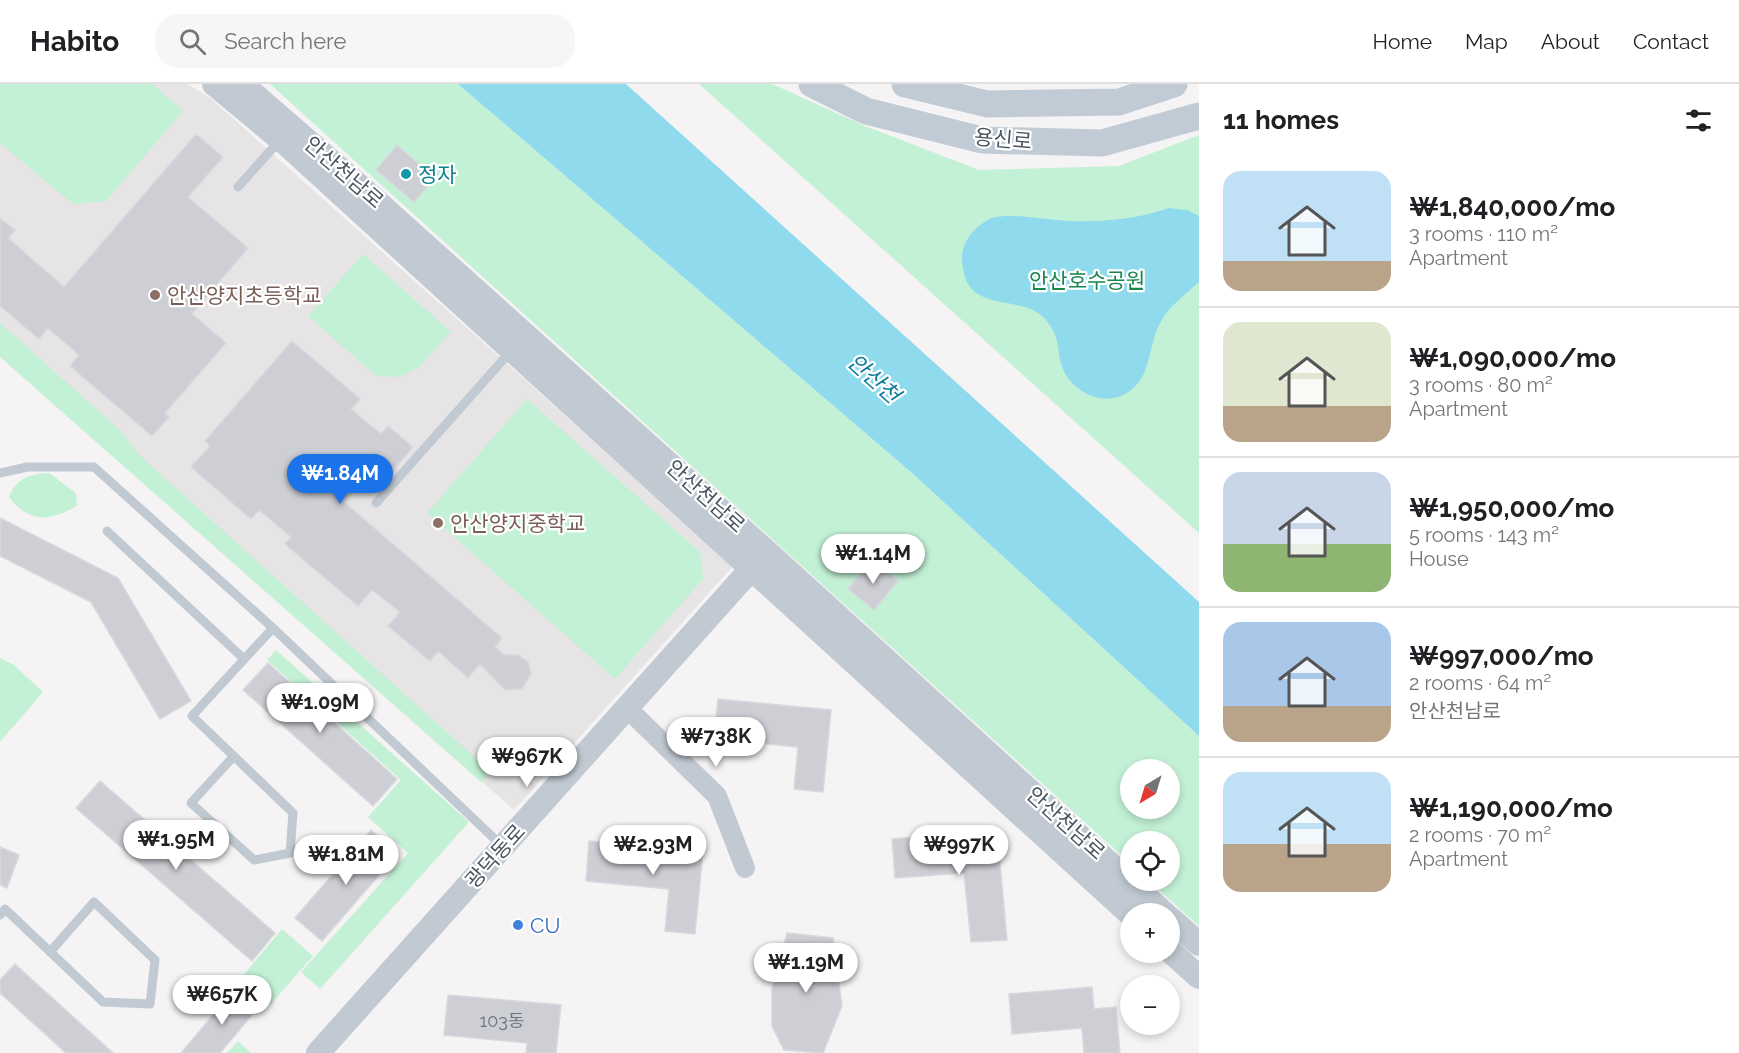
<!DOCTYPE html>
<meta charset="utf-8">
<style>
:root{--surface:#fff;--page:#f6f6f6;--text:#202124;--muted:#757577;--line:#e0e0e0;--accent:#1a73e8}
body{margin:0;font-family:Raleway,"Noto Sans KR",sans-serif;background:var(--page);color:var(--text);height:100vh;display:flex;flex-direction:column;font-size:22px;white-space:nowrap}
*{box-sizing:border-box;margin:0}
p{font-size:20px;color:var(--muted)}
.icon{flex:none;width:33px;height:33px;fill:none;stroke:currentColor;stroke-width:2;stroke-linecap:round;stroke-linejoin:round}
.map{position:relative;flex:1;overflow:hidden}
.details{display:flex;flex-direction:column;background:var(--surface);width:540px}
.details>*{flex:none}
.needle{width:39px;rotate:218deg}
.tools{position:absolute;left:1120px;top:675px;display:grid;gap:12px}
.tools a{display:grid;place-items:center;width:60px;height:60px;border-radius:50%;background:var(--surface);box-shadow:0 3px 9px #0003;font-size:30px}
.price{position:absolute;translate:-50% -51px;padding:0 14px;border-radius:21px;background:#fff;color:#222;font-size:20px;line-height:39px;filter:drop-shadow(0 2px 3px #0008)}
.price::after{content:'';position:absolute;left:50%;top:36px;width:18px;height:14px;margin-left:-9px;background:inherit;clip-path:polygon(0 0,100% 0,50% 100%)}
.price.selected{background:var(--accent);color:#fff}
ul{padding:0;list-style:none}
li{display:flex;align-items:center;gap:18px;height:150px;padding:0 24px}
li+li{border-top:2px solid var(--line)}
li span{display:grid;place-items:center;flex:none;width:168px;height:120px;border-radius:18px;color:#555}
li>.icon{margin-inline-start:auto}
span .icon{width:72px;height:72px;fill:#fffc;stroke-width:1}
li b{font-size:26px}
h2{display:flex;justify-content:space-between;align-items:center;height:72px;padding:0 24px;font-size:26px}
header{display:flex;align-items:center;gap:36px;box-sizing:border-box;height:84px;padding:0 30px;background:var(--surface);border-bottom:2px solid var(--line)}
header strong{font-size:28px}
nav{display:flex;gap:33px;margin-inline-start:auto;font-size:21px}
.search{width:420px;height:54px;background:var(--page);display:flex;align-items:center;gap:15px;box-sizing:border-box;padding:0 21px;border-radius:24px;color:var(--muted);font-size:22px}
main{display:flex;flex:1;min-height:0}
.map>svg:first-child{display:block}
.education{fill:#e6e4e5}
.green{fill:#c3f1d5;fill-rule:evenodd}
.water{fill:#90daee}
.building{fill:#cdcfd5;stroke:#d7d9de;stroke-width:1.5}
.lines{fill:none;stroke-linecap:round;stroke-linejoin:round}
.service{stroke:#c1cad2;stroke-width:9}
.minor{stroke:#c1cad2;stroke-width:20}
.tertiary{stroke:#c1cad2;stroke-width:24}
.secondary{stroke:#c1cbd6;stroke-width:27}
.culture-dot{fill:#0f9aa8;stroke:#fff;stroke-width:2}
.education-dot{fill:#8d6e63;stroke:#fff;stroke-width:2}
.shop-dot{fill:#3f7fe0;stroke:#fff;stroke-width:2}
.labels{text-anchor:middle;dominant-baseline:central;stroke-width:4.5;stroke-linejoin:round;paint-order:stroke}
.number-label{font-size:18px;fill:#6b747e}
.street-label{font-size:21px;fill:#4a5661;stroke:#fff}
.culture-label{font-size:21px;fill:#0d838f;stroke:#fff;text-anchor:start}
.park-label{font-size:21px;fill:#17864f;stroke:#fff}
.education-label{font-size:21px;fill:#785e54;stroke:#fff;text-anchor:start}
.shop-label{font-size:21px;fill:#366cbe;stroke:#fff;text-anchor:start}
.water-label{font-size:22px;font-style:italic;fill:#0c7c9b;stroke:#fff}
</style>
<header>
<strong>Habito</strong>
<div class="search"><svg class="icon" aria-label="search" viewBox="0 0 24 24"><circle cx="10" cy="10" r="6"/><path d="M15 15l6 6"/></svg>Search here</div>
<nav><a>Home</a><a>Map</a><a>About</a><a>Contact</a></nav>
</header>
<main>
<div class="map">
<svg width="1199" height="969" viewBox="0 0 1199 969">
<rect width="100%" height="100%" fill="#f5f3f3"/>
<path class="education" d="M0,0H187L209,13L733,482L514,726L0,270Z"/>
<path class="green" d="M0,0H152L183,27L106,117L73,120L0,59Z
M270,0H458L912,389L1199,652V842L1149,797L1170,796V758H1131V780ZM1131,686H1170V724H1131Z
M699,0H772L865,42L979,86L1119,82L1199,51V449Z
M363,170L451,248L418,284L399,293L376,292L308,232Z
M0,239L121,347L138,370L491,688L481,698L0,273Z
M527,315L700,468L703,495L615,595L427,429Z
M49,389L76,409L77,422C49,437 30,440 9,413C16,394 30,390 49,389Z
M276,566L469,738L320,905L301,888L408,769L368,733L401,696L267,576Z
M0,574L14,581L43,608L0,658Z
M282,845L313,872L270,921L240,895Z
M238,957L251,969H227Z"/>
<path class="water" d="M458,0H626L1199,518V652L912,389Z
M1169,124L1187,126L1199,132V198C1184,212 1168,222 1159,241C1147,266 1152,297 1123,311C1101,322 1072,307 1063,285C1055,264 1063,257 1045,235C1020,207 963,234 962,174C962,157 975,143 989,135C1005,127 1051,137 1070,137C1103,138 1138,135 1169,124Z"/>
<path class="building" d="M196,50L223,73L188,113L248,164L192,230L226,259L165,329L169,333L152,352L70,282L79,271L48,244L39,255L0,222V134L15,146L8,154L64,203Z
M397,61L435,94L414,118L376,86Z
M292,257L360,315L351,325L381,350L388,342L413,363L375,407L363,397L344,418L502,554L495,563L505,571H518L528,578L531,590L522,605L505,606L480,580L468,594L438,567L430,577L388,542L400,528L372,506L358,522L285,460L291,453L259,426L251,435L191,383L210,362L205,357Z
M0,434L118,494L191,617L160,635L91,518L0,472Z
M872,476L898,497L874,526L848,505Z
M268,579L397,695L373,722L243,606Z
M718,615L831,626L823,708L794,705L798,663L714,655Z
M100,697L275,849L252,877L76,724Z
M371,746L398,769L322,857L295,834Z
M974,748L976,770L999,768L1007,856L971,858L964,789L895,794L892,755Z
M589,757L703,767L695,850L665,847L669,805L586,797Z
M0,763L19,771L7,804L0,801Z
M787,849L833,854L842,922L823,969L784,966L772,942V905Z
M15,880L113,969H66L0,909V896Z
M1092,903L1094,925L1116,923L1120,969H1084L1082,944L1012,950L1009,910Z
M235,905L257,925L220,969H181Z
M448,911L561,921L556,969H526L527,959L444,951Z"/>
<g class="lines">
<path class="service" d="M238,103L280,56
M0,389L27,383H94L273,544
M376,419L510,268
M107,447L244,575
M234,672L191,719L254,776L290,769L293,729L192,632L273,544L501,761
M0,831L5,825L103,918L150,920L155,876L94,818L50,868"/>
<path class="minor" d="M627,624L717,712L745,784"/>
<path class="tertiary" d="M214,0L286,60L1131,831
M242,0L355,98L767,468L1165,830
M1170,834L1199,860
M1170,867L1199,893
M318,969L761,474"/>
<path class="secondary" d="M812,0L866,27L982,56L1102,59L1199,32
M905,0L987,20L1119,18L1174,0"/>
</g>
<circle class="culture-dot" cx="406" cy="90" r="6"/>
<g class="education-dot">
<circle cx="155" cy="211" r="6"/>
<circle cx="438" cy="439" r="6"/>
</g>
<circle class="shop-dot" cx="518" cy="841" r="6"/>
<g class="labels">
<g class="number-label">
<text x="502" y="936">103동</text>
</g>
<g class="street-label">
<text transform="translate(1003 55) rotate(5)">용신로</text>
<text transform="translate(344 88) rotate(41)">안산천남로</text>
<text transform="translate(706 412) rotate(42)">안산천남로</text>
<text transform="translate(1066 739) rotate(42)">안산천남로</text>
<text transform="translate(495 772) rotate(-48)">광덕동로</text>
</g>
<g class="culture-label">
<text x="418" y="90">정자</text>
</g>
<g class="park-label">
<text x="1087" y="196">안산호수공원</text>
</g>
<g class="education-label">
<text x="167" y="211">안산양지초등학교</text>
<text x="450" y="439">안산양지중학교</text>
</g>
<g class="shop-label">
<text x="530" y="841">CU</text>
</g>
<g class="water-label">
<text transform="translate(874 294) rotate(42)">안산천</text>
</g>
</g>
</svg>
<div class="tools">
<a><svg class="needle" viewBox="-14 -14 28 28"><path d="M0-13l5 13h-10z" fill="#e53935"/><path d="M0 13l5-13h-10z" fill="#757577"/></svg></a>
<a><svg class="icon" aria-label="locate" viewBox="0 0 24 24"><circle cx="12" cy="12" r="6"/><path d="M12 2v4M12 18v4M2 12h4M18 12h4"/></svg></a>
<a>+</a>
<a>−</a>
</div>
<b class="price selected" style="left:340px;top:421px">₩1.84M</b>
<b class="price" style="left:873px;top:501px">₩1.14M</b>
<b class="price" style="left:320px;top:650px">₩1.09M</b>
<b class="price" style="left:716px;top:684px">₩738K</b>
<b class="price" style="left:527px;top:704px">₩967K</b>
<b class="price" style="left:176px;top:787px">₩1.95M</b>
<b class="price" style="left:653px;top:792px">₩2.93M</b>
<b class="price" style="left:959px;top:792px">₩997K</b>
<b class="price" style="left:346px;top:802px">₩1.81M</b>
<b class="price" style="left:806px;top:910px">₩1.19M</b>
<b class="price" style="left:222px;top:942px">₩657K</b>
</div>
<section class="details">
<h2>11 homes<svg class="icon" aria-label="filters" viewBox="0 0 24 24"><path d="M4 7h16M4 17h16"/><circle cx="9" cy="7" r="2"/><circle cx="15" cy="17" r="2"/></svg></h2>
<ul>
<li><span style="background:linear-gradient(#bfe0f5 75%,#b9a48a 0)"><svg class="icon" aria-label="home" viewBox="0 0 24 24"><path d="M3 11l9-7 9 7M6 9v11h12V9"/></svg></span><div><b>₩1,840,000/mo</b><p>3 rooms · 110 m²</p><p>Apartment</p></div></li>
<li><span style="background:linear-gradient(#dfe7d0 70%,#b9a48a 0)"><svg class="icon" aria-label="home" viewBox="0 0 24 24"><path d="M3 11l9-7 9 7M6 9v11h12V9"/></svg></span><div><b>₩1,090,000/mo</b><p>3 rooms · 80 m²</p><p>Apartment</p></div></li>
<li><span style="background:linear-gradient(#c9d6e8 60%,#8fb573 0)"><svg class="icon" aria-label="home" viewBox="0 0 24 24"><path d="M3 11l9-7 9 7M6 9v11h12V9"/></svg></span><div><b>₩1,950,000/mo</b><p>5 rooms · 143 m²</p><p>House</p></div></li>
<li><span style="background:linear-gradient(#a9c7e8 70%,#b9a48a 0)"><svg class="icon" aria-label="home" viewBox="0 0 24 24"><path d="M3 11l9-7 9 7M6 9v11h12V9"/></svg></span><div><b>₩997,000/mo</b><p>2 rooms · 64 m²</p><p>안산천남로</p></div></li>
<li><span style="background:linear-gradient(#bfe0f5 60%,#b9a48a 0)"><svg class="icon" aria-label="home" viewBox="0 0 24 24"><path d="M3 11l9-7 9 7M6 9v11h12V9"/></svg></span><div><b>₩1,190,000/mo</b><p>2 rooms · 70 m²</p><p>Apartment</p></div></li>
</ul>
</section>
</main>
